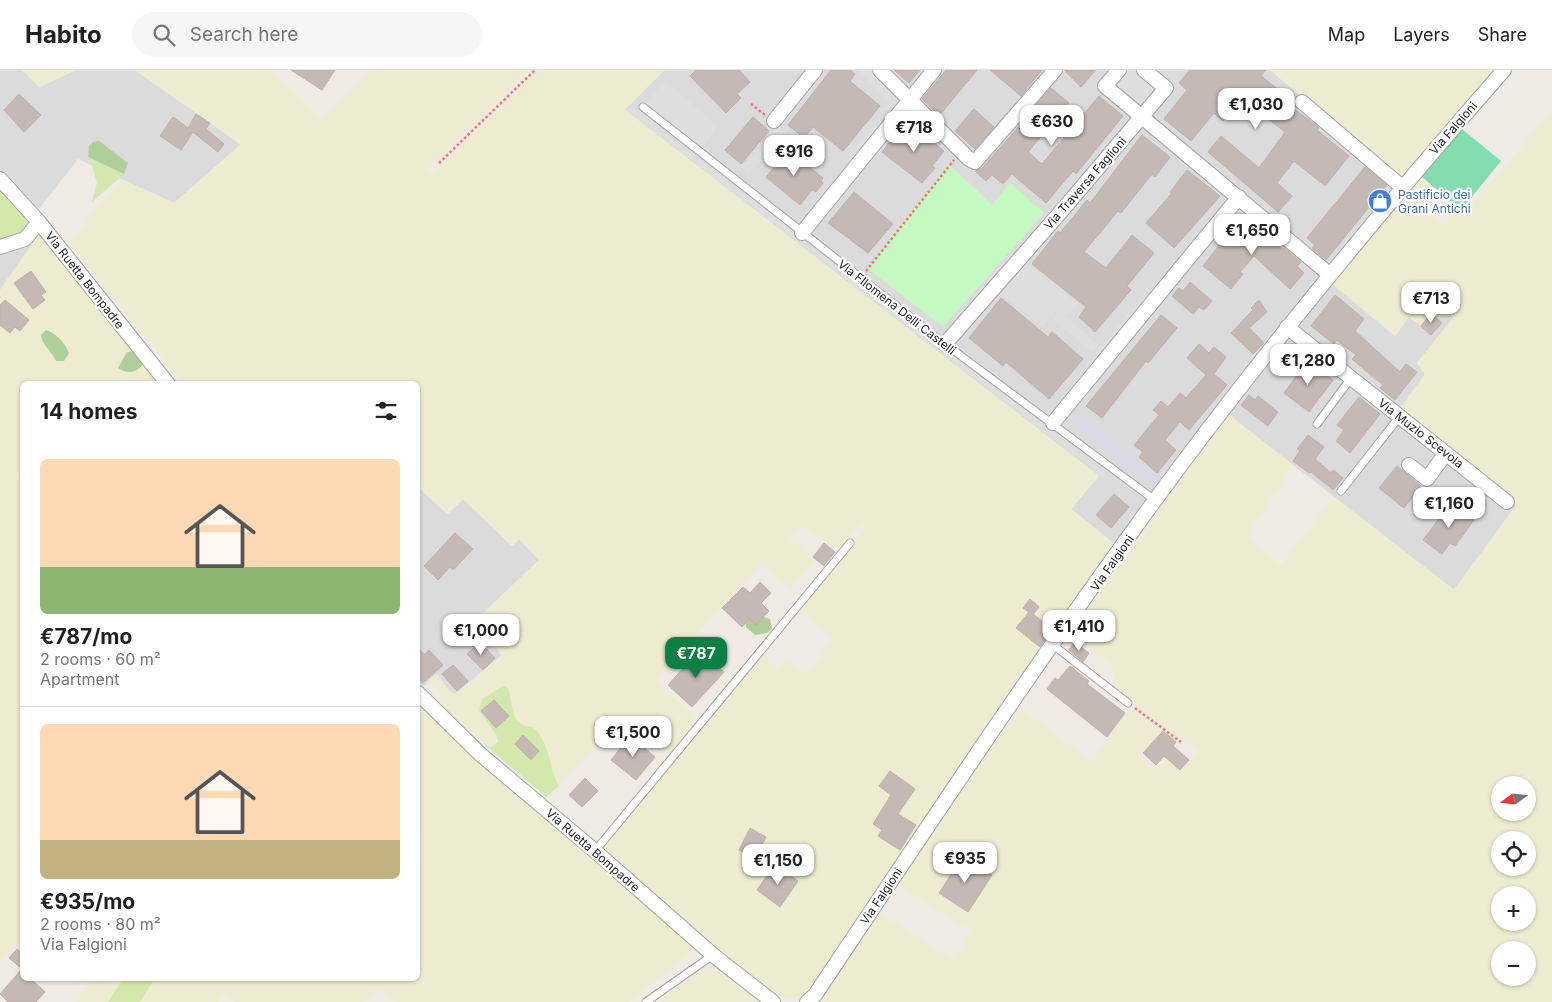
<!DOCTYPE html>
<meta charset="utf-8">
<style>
:root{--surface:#fff;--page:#f6f6f6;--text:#202124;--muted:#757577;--line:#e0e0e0;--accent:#0b8043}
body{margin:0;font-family:Inter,sans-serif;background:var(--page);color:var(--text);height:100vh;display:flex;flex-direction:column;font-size:19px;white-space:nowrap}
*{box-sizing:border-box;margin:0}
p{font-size:16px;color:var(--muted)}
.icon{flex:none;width:28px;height:28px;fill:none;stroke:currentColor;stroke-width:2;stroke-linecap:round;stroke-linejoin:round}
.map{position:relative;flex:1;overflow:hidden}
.drawer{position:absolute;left:20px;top:311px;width:400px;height:600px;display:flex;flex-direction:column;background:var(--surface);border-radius:8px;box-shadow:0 1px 4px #0004}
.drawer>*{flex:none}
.needle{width:32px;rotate:255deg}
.fabs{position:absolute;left:1491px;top:706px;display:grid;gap:10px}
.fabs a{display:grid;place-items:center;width:45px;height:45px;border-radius:50%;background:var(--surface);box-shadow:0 1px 4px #0004;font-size:25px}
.price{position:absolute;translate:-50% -42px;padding:0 11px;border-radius:10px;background:#fff;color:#222;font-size:16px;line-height:32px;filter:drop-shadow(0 1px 2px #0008)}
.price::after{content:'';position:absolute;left:50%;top:30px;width:15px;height:11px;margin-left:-8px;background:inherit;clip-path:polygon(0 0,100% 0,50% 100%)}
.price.current{background:var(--accent);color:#fff}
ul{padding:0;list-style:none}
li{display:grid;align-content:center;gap:10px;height:265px;padding:0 20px}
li+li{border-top:1px solid var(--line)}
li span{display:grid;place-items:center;height:155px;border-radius:8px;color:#555}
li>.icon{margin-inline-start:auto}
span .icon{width:90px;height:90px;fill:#fffc;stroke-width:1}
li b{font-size:21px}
h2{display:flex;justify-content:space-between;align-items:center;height:60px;padding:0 20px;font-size:21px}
header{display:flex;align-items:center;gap:30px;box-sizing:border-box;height:70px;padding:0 25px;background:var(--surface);border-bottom:1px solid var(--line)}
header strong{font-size:24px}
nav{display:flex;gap:28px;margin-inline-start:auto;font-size:18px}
.search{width:350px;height:45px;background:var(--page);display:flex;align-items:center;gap:12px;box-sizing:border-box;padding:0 18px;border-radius:28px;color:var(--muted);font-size:19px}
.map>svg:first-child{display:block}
.residential{fill:#dcdbdb}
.farmland{fill:#eeecd0;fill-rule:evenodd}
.grass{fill:#d2e9ab}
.forest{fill:#b0ce9a}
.park{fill:#c5f9c2}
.pitch{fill:#83ddae}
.parking{fill:#dedede}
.plaza{fill:#d9dae5}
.building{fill:#c4b9b4;stroke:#c0afa7}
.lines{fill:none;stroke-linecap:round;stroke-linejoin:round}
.lane-casing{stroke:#a2a2a2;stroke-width:9}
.street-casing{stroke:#a2a2a2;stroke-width:16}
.path{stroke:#f86d71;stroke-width:2.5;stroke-dasharray:2.5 2.5;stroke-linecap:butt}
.lane{stroke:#fff;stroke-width:7}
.street{stroke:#fff;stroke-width:14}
.labels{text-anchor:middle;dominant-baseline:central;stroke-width:4.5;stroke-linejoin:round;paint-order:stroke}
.street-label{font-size:12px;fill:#1e1e1e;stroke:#fff}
.shop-label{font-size:12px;fill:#366cbe;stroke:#fff;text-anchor:start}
</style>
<header>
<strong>Habito</strong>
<div class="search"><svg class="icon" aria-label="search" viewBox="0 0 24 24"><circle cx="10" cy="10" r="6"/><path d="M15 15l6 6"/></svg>Search here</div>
<nav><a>Map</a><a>Layers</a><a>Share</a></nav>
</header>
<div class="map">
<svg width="1552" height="932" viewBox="0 0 1552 932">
<rect width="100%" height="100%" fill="#efeae4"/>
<path class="residential" d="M0,0H22L40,17L76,0H135L241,74L174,133L78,89L39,139L0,111Z
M665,0H1270L1403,112L1116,475L1071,439L1099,406L624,39Z
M22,162L39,164L0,220V169Z
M1331,213L1409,247L1421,255L1437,234L1454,247L1417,293L1425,304L1399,341L1517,434L1454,520L1229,345Z
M418,417L447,444L463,429L512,476L519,469L539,490L476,550L502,585L455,624L447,620L437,604L423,617L418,610Z"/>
<path class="farmland" d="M22,0H76L39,17Z
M135,0H270L321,50L372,0H531L425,101L430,106L539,0H664L625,40L1099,406L1071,439L1116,475L956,701L815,913L801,927L785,928L773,923L717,878L602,779L763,587L778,598L786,589L807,604L834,568L799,541L866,457L861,453L839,482L801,456L789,468L816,492L790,519L761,495L648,618L654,612L697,647L669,685L622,646L559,716L552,703L548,678L518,650L511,641V627L486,625L482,629L479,641L497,666L498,672L491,677L444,639L438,620L428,611L437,604L450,622L455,624L459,623L502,586L476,550L539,490L519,469L512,476L463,429L448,444L418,417V314H184L69,174L99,135L123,110L174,133L241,75Z
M1270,0H1498L1403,112Z
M1552,41V932H819L878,842L955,891L971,861L897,815L1020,638L1092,692L1131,639L1161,660L1139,688L1155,701L1166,688L1181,701L1198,681L1115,620L1116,611L1112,595L1087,578L1091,569L1074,557L1229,345L1293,395L1246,468L1281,495L1334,427L1454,520L1517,434L1398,341L1425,304L1417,293L1454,247L1437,234L1421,256L1409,247L1395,266L1331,213L1419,107L1447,132L1434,147L1443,155L1456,140L1462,146ZM1500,715H1528V742H1500ZM1500,770H1528V798H1500ZM1500,825H1528V852H1500ZM1500,880H1528V908H1500Z
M41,161L164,314H22V397L15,407L22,413V880L14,873L0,894V220Z
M418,632L691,871V879L688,885L629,932H398L378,918L363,932H234L222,924L217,932H140L154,909H418Z
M714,896L766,932H658L702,899Z
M91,909H123L108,932H76Z"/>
<path class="grass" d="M90,89L124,104L92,132L97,113Z
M0,113L41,161L39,164L22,162L0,169Z
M503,616L508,618C514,634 508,655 533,657C552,676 547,694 559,716L546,727L480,670L491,677L498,672L497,666L479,640L482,629Z
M123,909H154L140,932H108Z"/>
<path class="forest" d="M99,71L128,93L124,104L88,87L89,76L93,72Z
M46,260C57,264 65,273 69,283L64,291H56C52,281 42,275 41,265Z
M133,281L143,289L142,296C135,303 127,304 118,298L127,282Z
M761,546L770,549L772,559L767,563L755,565L746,557L745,548Z"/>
<path class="park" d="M949,94L992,135L1010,113L1044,143L943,257L867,198Z"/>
<path class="pitch" d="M1462,59L1501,91L1461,140L1422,107Z"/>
<path class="parking" d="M858,0H871L896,25L889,31Z
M1125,0H1144L1159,13L1139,37L1113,15Z
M666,10L717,57L701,82L643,37Z
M890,34L894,37L848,96L844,93Z
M631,37L1107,404L1104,408L627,41Z
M777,56L785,62L749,105L742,99Z
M1010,183L1014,186L974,232L971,229Z
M1025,192L1077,233L1065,247L1099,275L1093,282L1052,249L1058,241L1057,240L1043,257L1001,223Z
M1144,223L1148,226L1067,329L1063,326Z"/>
<path class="plaza" d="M1075,339L1162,409L1155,419L1067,350Z"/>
<path class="building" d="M291,0H335L322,20Z
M696,0H739L750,12L737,24L741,28L726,43L690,6Z
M831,0H850L855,4L850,11L880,36L843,81L813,57L804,68L788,55Z
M894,0H920L909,13Z
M946,0H977L939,46L922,29Z
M990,0H1042L1021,26Z
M1064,0H1096L1081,17Z
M1190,0H1266L1261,6L1293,31L1290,36L1317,56L1319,58L1317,60L1349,86L1325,116L1294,91L1277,113L1292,126L1278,142L1208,82L1221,66L1259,98L1285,62L1242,29L1223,51L1214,43L1191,71L1164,49L1187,20L1179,13Z
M1051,18L1069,33L1028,82L1042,94L1099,26L1123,46L1076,104L1073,101L1046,133L1012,104L1003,114L992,105L986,111L975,101L982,98L1023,52L1032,60L1044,46L1034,37Z
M19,24L41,45L24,62L4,40Z
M974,39L994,57L975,79L955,61Z
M196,44L210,53L206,59L224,74L218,82L193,62L181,80L160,66L173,47L188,58Z
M753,47L769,61L741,94L725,80Z
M909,53L944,81L932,96L935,98L922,113L882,82L894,66L897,68Z
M1142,65L1170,87L1155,107L1152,104L1121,143L1118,141L1084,182L1106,198L1132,165L1154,183L1127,216L1131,220L1095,262L1079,247L1086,237L1032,194L1058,161L1060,163L1087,130L1090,133Z
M785,78L823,108L821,111L823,113L816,122L812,120L800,135L766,107L777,94L774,91Z
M1365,97L1387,115L1326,190L1312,178L1315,175L1307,168Z
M1187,100L1220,126L1174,178L1146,153L1172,123L1170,122Z
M854,122L893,154L868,183L828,153Z
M1245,147L1283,180L1284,178L1301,192L1297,196L1304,203L1290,219L1254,186L1240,202L1243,204L1231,219L1203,196L1231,160L1233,161Z
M31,201L46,222L41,225L45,230L33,239L14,213Z
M1190,212L1212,231L1204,240L1199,237L1193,244L1172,226L1179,218L1183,221Z
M1335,225L1364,249L1355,261L1400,302L1406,294L1417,302L1395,330L1380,318L1383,315L1352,289L1356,285L1337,270L1334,274L1311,256Z
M1001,228L1048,267L1052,262L1083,289L1049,329L1006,292L1003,296L969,268Z
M5,230L29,250L20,261L15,257L10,263L0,255V235Z
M1259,230L1267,242L1249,258L1264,273L1253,284L1231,263L1253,240L1251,238Z
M1431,243L1442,253L1431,265L1421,256Z
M1161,245L1177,258L1148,293L1146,291L1102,348L1086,336Z
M1199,274L1209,283L1214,277L1226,287L1214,304L1227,315L1189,360L1180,352L1165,370L1176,380L1157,403L1139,387L1143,382L1134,375L1159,345L1153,340L1161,331L1168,337L1180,323L1186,328L1206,305L1187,288Z
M1307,291L1333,310L1309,342L1284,323Z
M1249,325L1255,330L1258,326L1278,342L1268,356L1241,335Z
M1359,327L1380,344L1350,383L1336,371L1344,360L1337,355Z
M1308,365L1324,377L1315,389L1331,403L1333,400L1343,408L1333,420L1311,402L1309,403L1293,391L1300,381L1297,379Z
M1397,396L1421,416L1404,438L1379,418Z
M1114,424L1129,437L1111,458L1096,445Z
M1451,433L1474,450L1455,476L1450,473L1442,484L1423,470Z
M455,463L473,479L453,500L450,497L438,510L424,496Z
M824,473L835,482L824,496L813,487Z
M760,512L771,523L761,533L769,541L756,555L749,549L742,557L722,538L743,517L750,523Z
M1030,529L1039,537L1033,544L1052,559L1040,577L1016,558L1029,542L1023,538Z
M480,572L495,588L483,600L467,584Z
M1074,572L1089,583L1083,592L1069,580Z
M418,577L424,585L429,580L443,595L423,613L418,607Z
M705,584L724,602L692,637L668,615L694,586L699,591Z
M453,595L468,611L457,621L442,604Z
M1070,596L1089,611L1087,614L1125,643L1107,667L1047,619L1055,608L1058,610Z
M494,630L509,646L496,658L481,641Z
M1163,661L1176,672L1173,676L1189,690L1180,700L1164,686L1156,695L1143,683Z
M523,665L539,681L531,690L515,674Z
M630,666L655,687L636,710L611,690Z
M890,701L915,719L898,744L916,755L900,780L878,766L882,760L873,754L891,725L879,716Z
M585,708L598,721L582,737L569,725Z
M750,758L766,767L755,788L739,780Z
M963,786L992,805L968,842L939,823Z
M775,794L798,811L780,837L757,820Z
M17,879L22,884V909H31L45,922L36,932H8L0,924L22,899L9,888Z"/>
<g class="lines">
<g class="lane-casing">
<path id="lane" d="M643,37L937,268L1156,431
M1317,354L1351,308
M1341,421L1400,346
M1053,575L1128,633
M595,781L850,473
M646,932L713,885"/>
</g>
<g class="street-casing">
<path id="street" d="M880,0L969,89L975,92L1055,0
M1119,0L1105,16L1329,204
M1302,32L1402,117
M774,51L815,0
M0,109L39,152L168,314
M802,163L934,0
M0,177L25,169L39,152
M1287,257L1507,432
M945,274L1059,144L1166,18L1144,0
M1053,353L1239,127
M1409,395L1427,409L1446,383
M418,623L480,684L595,781L713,885L773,932
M807,932L815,925C934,747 1053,567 1181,395C1283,259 1392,128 1504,0"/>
</g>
<path class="path" d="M751,34L765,45
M439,93L535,0
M866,201L954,90
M1135,638L1181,672"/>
<use href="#lane" class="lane"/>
<use href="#street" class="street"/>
</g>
<defs>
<g id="shop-disc" transform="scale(1.25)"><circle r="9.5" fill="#3f7fe0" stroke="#fff"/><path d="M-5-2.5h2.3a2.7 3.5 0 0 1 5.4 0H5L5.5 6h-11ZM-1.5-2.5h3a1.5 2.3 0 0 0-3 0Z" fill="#fff"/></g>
</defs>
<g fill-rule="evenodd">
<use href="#shop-disc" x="1380" y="131"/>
</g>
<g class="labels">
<g class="street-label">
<text transform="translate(1453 58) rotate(-49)">Via Falgioni</text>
<text transform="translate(1085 113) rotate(-49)">Via Traversa Faglioni</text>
<text transform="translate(85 210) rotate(52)">Via Ruetta Bompadre</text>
<text transform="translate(897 237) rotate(38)">Via FIlomena Delli Castelli</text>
<text transform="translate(1421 363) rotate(38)">Via Muzio Scevola</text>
<text transform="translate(1112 493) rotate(-55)">Via Falgioni</text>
<text transform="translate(593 780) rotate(41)">Via Ruetta Bompadre</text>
<text transform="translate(881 826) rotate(-56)">Via Falgioni</text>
</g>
<g class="shop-label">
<text x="1398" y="124">Pastificio dei<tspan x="1398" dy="14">Grani Antichi</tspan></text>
</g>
</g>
</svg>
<div class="fabs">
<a><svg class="needle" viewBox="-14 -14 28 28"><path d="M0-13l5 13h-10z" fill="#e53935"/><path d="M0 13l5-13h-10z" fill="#757577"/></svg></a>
<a><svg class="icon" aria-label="locate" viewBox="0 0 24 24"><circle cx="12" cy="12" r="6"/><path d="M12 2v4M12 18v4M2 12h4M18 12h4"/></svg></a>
<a>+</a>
<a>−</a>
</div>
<b class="price" style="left:1256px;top:60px">€1,030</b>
<b class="price" style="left:1052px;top:77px">€630</b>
<b class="price" style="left:914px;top:83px">€718</b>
<b class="price" style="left:794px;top:107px">€916</b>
<b class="price" style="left:1252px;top:186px">€1,650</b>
<b class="price" style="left:1431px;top:254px">€713</b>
<b class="price" style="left:1308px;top:316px">€1,280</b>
<b class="price" style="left:1449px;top:459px">€1,160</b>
<b class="price" style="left:1079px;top:582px">€1,410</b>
<b class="price" style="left:481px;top:586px">€1,000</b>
<b class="price current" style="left:696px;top:609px">€787</b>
<b class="price" style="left:633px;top:688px">€1,500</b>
<b class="price" style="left:965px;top:814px">€935</b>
<b class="price" style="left:778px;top:816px">€1,150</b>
<section class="drawer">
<h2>14 homes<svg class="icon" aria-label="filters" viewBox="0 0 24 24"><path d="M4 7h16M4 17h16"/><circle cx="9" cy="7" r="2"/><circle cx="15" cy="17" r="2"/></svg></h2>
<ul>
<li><span style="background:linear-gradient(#ffd9b3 70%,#8fb573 0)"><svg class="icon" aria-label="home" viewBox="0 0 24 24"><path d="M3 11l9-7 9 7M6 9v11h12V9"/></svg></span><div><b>€787/mo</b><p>2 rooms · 60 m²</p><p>Apartment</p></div></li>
<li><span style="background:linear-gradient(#ffd9b3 75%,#c2b280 0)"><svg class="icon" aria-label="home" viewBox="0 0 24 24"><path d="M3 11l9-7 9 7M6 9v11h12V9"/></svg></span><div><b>€935/mo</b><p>2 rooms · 80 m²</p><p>Via Falgioni</p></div></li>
</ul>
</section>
</div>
